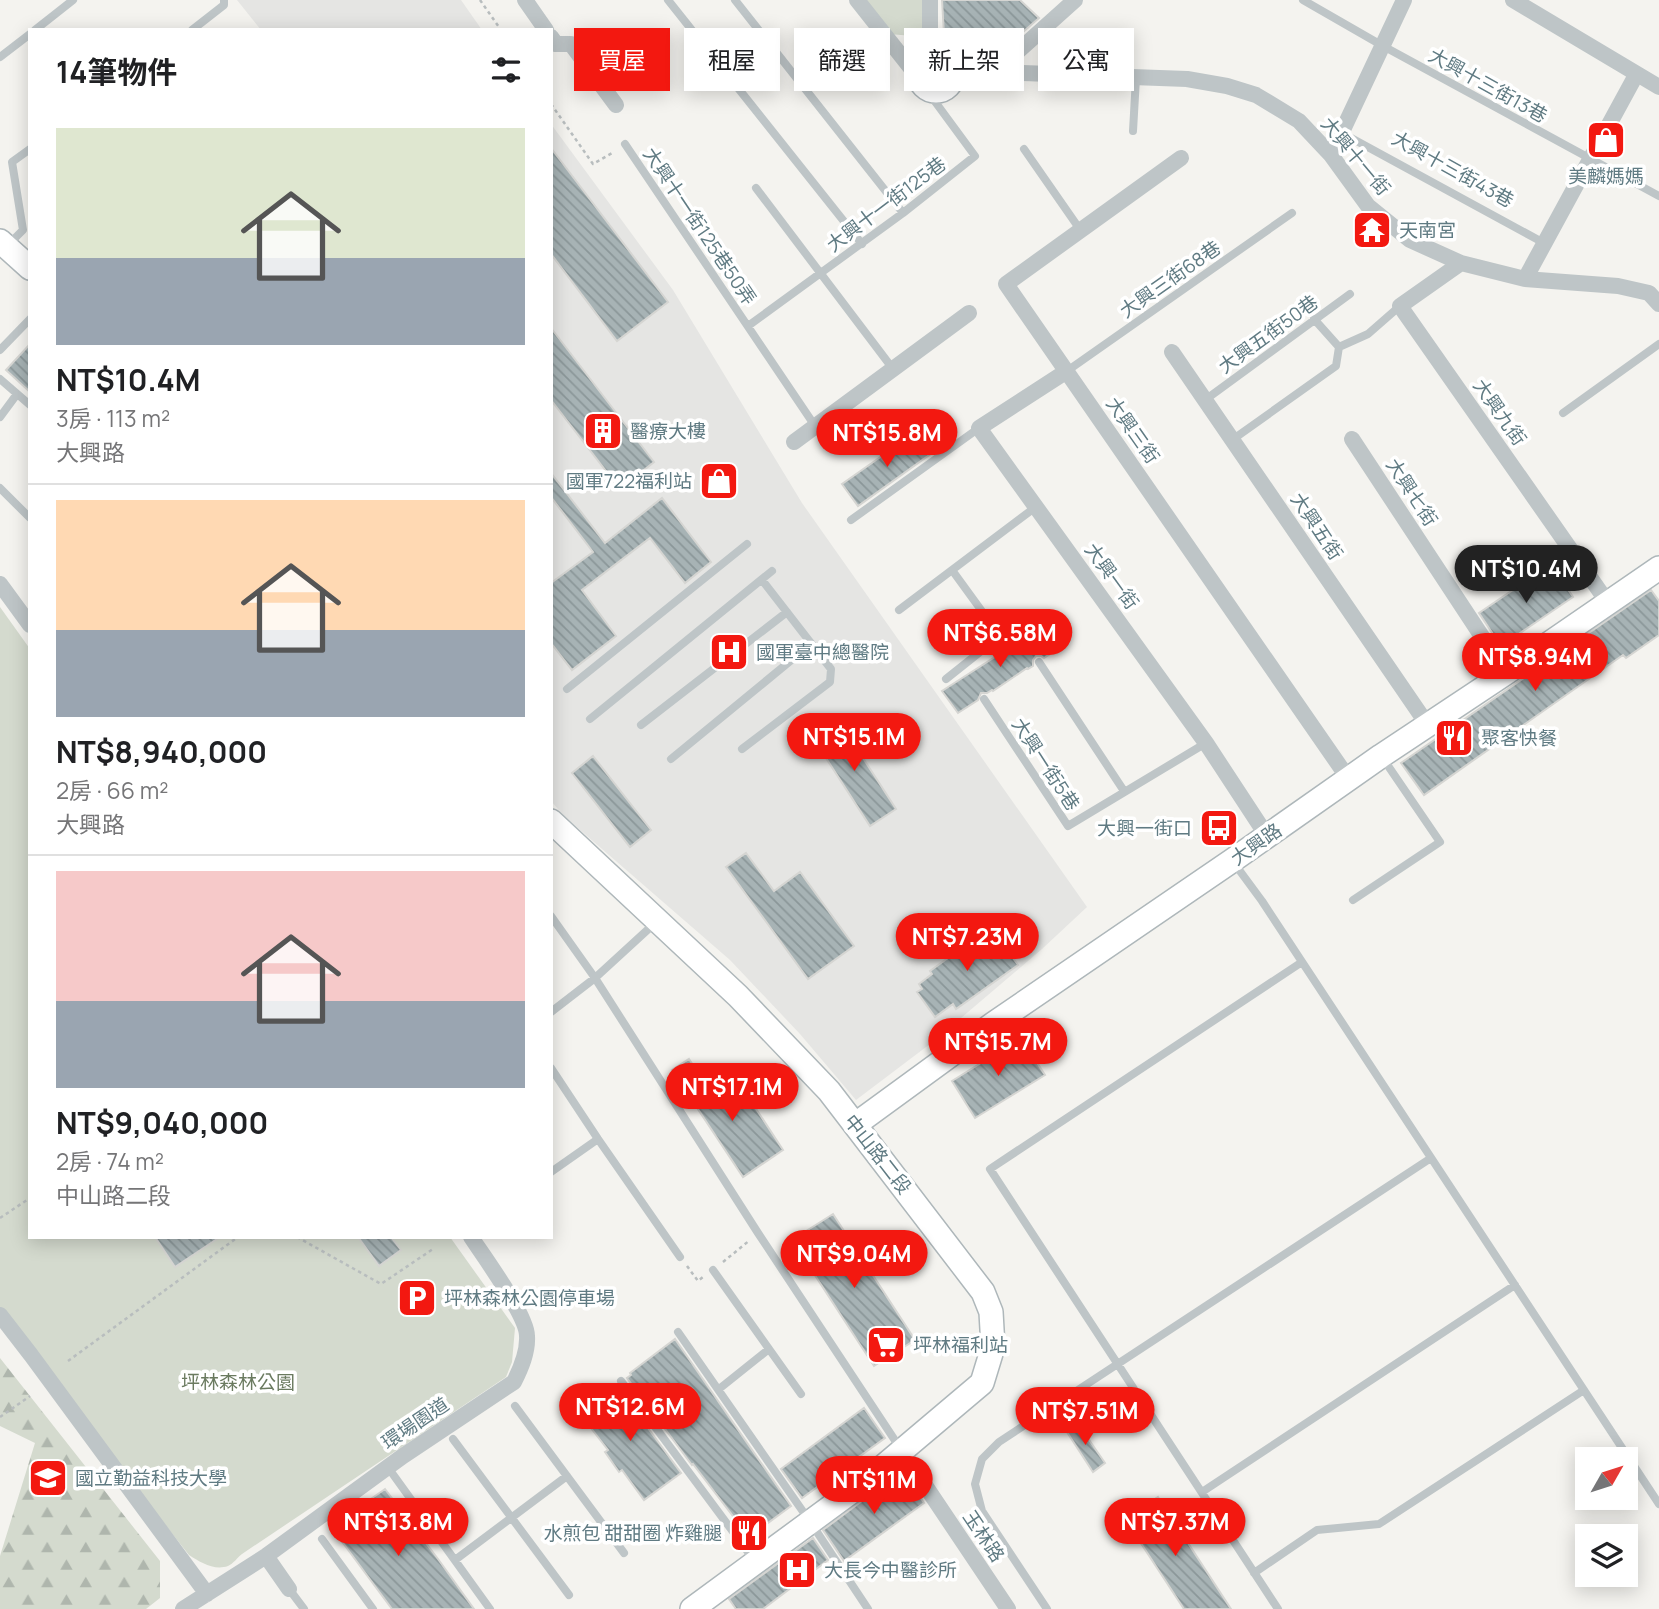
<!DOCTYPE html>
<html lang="zh-TW">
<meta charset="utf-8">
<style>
:root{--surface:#fff;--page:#f2f2f2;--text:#202124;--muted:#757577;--line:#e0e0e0;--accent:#f31810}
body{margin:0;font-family:Manrope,"Noto Sans TC",sans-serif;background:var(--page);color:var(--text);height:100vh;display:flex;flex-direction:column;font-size:26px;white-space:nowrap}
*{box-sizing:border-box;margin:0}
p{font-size:23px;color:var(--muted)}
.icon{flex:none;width:38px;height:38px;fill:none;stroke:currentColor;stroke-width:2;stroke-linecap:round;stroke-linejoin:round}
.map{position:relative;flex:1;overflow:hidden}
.panel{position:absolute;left:28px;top:28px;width:525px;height:1211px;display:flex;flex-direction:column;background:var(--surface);border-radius:0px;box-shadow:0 4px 18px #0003}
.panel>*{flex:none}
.hud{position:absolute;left:574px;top:28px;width:665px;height:63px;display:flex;gap:14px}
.needle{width:46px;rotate:51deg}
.tools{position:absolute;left:1575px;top:1447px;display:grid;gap:14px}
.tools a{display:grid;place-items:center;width:63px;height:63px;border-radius:0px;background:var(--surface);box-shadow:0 4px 18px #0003;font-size:35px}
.price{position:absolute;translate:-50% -60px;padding:0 16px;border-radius:24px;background:var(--accent);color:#fff;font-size:23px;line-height:46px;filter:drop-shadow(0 2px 4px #0008)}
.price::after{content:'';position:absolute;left:50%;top:42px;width:21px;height:16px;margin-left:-10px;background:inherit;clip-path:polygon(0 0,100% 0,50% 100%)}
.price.active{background:#222;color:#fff}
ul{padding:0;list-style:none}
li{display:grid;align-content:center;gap:14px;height:371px;padding:0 28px}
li+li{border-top:2px solid var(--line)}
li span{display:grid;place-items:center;height:217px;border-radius:0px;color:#555}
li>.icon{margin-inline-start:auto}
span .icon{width:126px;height:126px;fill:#fffc;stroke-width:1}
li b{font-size:30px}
h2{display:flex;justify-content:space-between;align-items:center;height:84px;padding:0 28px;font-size:30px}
.pill{padding:0 24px;border-radius:0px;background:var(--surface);box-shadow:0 4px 18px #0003;font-size:24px;line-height:63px}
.pill.active{background:var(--accent);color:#fff}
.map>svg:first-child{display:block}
.built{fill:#e5e5e3}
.forest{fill:url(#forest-firs)}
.green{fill:#d4dace}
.building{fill:url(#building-back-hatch);stroke:#d5d5d2;stroke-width:2}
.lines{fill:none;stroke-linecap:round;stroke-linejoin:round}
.secondary-casing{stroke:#aeb7ba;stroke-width:26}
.path{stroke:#b8bdbe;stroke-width:2.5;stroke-dasharray:3.5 3.5;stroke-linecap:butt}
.lane{stroke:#bec5c7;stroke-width:8}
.street{stroke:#bec5c7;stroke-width:16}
.secondary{stroke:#fff;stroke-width:23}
.labels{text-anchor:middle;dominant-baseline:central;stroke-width:7;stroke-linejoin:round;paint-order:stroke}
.street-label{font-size:19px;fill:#607b83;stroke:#fff}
.poi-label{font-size:19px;fill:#607b83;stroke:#fff;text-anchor:start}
.park-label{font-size:19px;fill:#6a7a5f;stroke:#fff}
</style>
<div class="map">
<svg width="1659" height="1609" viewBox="0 0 1659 1609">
<defs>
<pattern id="forest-firs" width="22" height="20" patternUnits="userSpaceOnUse" patternTransform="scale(1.75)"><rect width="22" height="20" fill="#d4dace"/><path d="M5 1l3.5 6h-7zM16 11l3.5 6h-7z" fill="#afb6ad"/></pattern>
<pattern id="building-back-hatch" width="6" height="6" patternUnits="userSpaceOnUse" patternTransform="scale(1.75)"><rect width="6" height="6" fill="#a7b3b5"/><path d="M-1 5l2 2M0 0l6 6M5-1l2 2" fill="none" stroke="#8b9799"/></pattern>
</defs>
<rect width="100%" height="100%" fill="#f4f3ef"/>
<path class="built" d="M237,0H461L482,30H261Z
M551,124L673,290L802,503L1087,907L1042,949L934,1041L856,1100L800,1034L730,960L564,816L551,801Z"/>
<path class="forest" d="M0,1358L160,1561V1598L146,1609H0V1556L35,1443L0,1426Z"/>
<path class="green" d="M861,0H924L927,37L888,34Z
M0,607L30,649V1237H450L515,1328L512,1362L506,1377L242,1554C238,1557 233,1564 228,1566C214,1571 200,1562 189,1555L0,1315Z"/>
<path class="building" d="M942,0H1020L1039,18L992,59L944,34Z
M551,148L668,302L617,341L551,254Z
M551,328L654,462L620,489L551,400Z
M30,344V392L6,370Z
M916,432L932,453L858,506L842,484Z
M551,473L605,543L662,498L711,562L685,583L650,538L582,590L616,636L572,670L551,643V583L593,552L551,497Z
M1551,564L1573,597L1501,646L1479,613Z
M1651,590L1659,601V635L1626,658L1623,655L1424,795L1401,763Z
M1043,626L1059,648L1044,658L1041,656H1036L1033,660V666L1028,669L1027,668L993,691L992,690L987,693H981L978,700L958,713L942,691Z
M839,721L896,809L870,826L813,738Z
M593,756L651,830L630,847L572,773Z
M746,853L774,891L800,872L854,946L808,979L726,867Z
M991,927L1018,965L956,1009L953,1004L935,1017L917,992L922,989L919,984L932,974L930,971Z
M1021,1038L1045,1075L975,1118L952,1081Z
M689,1059L721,1107L745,1092L783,1150L743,1177L672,1070Z
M833,1214L915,1340L874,1366L792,1240Z
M155,1237H220L175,1267Z
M358,1237H391L401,1250L379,1266Z
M675,1339L791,1506L749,1537L693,1464L692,1465L627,1378L631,1375L630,1373Z
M617,1386L681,1473L644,1500L622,1470L619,1472L605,1452L608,1450L580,1414Z
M864,1408L885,1438L802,1498L781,1469Z
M1076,1421L1105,1463L1093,1472L1065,1429Z
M902,1470L924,1503L844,1561L823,1530L874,1492Z
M385,1489L438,1559L474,1609H392L346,1547L331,1527Z
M1158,1497L1231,1609H1184L1125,1519Z
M813,1538L828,1560L763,1609H736L729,1599Z"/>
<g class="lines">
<g class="secondary-casing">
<path id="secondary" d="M919 74a17 17 0 1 1 34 0a17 17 0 1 1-34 0Z
M0,241L30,268
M551,821L738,996L829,1091L983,1292L991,1312L993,1347L982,1383L866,1481L692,1609
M856,1124L993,1024L1233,860L1381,756L1506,673L1659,568"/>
</g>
<path class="path" d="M480,0L501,30
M551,104L593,164L614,152
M0,1218L30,1198
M297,1237L381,1284L433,1249
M723,1262L750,1240
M687,1266L698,1281L703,1277
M68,1361L238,1237
M0,1417L30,1396"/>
<path class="lane" d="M668,0L862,244
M735,0L903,213
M1303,0L1383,46L1659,196
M35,30L73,0
M192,30L224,5V0
M0,57L30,34
M1133,131L1136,78
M1342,133L1544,243
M625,144L815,426
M1024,149L1081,231
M756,188L893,369
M8,245L23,230L12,162L30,149
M1314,319L1339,347
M748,326L903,213L975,156L925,88
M0,350L30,319
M1067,371L1292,213
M0,379L30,405
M1205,400L1350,294
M1563,413L1659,344
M0,417L17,394
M1232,440L1336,366L1339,347L1368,334L1400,306
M0,488L30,518
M851,520L979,428
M899,610L1037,506
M1039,662L1124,791
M946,679L1000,636L952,570
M567,689L747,544
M984,699L1068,826L1206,743
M590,719L772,571
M641,725L787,612
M742,749L830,682L831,669L762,580
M671,759L811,644
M1234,863L1262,901L1659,1504
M1353,900L1440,842L1382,757
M551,916L595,978L758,1233L900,1448
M551,1012L595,978L655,923
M551,1068L598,1139L680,1257
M551,1172L598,1139
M713,1270L801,1394
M678,1332L811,1523L868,1609
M621,1381L754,1560
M719,1389L769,1349
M515,1406L624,1553
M453,1439L569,1595
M392,1473L490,1609
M1202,1492L1515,1285
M322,1539L373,1609
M455,1560L567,1476
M1254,1573L1317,1530L1379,1524L1584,1390
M289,1589L304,1609
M1047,1609L982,1511L975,1484L982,1459L999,1442L1431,1158
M1278,1609L990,1169L1302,962"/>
<path class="street" d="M525,0L546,30
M857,0L918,77
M1513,0L1659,87
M551,37L556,44H571L616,105
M930,58V0
M995,72L1075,0
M953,73L995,72L1187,79L1227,86L1256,95L1299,121L1331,155L1368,206L1410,240L1461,263L1525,279L1618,286L1649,293L1659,304
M1331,155L1404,0
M1181,158L1006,284L1348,778
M1461,263L1400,306L1608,603
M1525,279L1636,75
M1172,352L1427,724
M1067,371L979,428L1206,743L1267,836
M1352,439L1506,673
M794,442L969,313
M0,584L30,625
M0,1315L31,1355L207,1594
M902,1451L1008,1609
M266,1556L289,1589
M183,1609L266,1556L403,1456L514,1382C521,1368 528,1352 527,1336C527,1315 484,1257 471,1237"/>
<use href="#secondary" class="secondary"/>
</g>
<defs>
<g id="shop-square" transform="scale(2.0125)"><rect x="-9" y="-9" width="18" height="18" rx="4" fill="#f31810" stroke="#fff"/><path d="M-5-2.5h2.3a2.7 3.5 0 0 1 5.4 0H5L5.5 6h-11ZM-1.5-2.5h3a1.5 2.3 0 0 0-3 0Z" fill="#fff"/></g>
<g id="temple-square" transform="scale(2.0125)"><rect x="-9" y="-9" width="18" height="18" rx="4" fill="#f31810" stroke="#fff"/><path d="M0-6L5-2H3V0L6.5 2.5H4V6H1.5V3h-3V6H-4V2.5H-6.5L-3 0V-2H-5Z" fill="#fff"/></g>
<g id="building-square" transform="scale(2.0125)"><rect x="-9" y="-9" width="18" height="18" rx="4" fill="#f31810" stroke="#fff"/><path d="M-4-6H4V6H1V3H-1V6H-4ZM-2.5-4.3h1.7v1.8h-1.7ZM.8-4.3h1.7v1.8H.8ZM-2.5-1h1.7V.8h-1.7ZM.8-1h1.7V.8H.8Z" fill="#fff"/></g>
<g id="hospital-square" transform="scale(2.0125)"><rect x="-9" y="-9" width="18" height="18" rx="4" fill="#f31810" stroke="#fff"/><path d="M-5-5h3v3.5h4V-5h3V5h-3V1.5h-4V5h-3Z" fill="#fff"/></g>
<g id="restaurant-square" transform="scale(2.0125)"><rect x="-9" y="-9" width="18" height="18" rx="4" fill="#f31810" stroke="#fff"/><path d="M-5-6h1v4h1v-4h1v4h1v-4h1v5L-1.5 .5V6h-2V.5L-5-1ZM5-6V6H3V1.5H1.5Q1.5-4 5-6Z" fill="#fff"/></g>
<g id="bus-square" transform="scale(2.0125)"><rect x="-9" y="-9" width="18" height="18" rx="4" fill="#f31810" stroke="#fff"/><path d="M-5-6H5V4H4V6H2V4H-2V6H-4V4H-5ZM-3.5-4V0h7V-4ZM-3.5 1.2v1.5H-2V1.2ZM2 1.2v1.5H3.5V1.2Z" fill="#fff"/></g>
<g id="parking-square" transform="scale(2.0125)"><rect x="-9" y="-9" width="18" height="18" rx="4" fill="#f31810" stroke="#fff"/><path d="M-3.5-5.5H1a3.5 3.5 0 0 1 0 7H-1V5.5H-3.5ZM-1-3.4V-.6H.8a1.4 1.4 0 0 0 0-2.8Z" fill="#fff"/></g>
<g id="supermarket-square" transform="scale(2.0125)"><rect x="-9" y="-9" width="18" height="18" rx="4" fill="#f31810" stroke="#fff"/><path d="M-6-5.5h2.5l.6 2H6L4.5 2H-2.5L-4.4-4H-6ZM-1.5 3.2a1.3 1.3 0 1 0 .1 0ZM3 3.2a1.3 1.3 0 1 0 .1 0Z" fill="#fff"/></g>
<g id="university-square" transform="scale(2.0125)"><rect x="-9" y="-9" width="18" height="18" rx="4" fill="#f31810" stroke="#fff"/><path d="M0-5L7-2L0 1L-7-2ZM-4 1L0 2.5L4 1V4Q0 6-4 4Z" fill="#fff"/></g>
</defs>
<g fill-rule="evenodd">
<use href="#shop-square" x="1606" y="140"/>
<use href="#temple-square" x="1372" y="230"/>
<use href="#building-square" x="603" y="431"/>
<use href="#shop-square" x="719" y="481"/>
<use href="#hospital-square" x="729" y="652"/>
<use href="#restaurant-square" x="1454" y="738"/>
<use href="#bus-square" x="1219" y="828"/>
<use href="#parking-square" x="417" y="1298"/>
<use href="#supermarket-square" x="886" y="1345"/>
<use href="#university-square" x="48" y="1478"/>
<use href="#restaurant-square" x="749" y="1533"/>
<use href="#hospital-square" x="797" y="1570"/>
</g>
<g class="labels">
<g class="street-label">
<text transform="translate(1488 85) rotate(29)">大興十三街13巷</text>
<text transform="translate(1356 156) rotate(50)">大興十一街</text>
<text transform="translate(1453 169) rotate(29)">大興十三街43巷</text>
<text transform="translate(886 204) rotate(-37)">大興十一街125巷</text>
<text transform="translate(700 226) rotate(56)">大興十一街125巷50弄</text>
<text transform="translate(1170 279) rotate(-35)">大興三街68巷</text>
<text transform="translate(1268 334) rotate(-36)">大興五街50巷</text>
<text transform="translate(1500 412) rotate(55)">大興九街</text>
<text transform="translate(1133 430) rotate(55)">大興三街</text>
<text transform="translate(1412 492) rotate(57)">大興七街</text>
<text transform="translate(1317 526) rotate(56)">大興五街</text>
<text transform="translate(1112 576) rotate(54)">大興一街</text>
<text transform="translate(1046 764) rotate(57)">大興一街5巷</text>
<text transform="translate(1256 844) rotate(-35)">大興路</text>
<text transform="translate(878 1154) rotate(52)">中山路二段</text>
<text transform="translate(415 1423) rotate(-34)">環場園道</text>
<text transform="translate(984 1536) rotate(56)">玉林路</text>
</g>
<g class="poi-label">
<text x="1606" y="176" text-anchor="middle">美麟媽媽</text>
<text x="1399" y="230">天南宮</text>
<text x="630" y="431">醫療大樓</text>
<text x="692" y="481" text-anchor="end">國軍722福利站</text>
<text x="756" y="652">國軍臺中總醫院</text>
<text x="1481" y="738">聚客快餐</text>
<text x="1192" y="828" text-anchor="end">大興一街口</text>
<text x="444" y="1298">坪林森林公園停車場</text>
<text x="913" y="1345">坪林福利站</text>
<text x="75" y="1478">國立勤益科技大學</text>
<text x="722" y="1533" text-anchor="end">水煎包 甜甜圈 炸雞腿</text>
<text x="824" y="1570">大長今中醫診所</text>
</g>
<g class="park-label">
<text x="238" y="1382">坪林森林公園</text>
</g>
</g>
</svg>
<div class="tools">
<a><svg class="needle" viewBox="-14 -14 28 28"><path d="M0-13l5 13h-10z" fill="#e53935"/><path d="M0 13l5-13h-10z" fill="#757577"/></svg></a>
<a><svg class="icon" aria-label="layers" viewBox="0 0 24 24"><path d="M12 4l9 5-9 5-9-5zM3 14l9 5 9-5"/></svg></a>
</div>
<b class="price" style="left:887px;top:469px">NT$15.8M</b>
<b class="price active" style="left:1526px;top:605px">NT$10.4M</b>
<b class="price" style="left:1000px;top:669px">NT$6.58M</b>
<b class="price" style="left:1535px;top:693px">NT$8.94M</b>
<b class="price" style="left:854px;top:773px">NT$15.1M</b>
<b class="price" style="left:967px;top:973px">NT$7.23M</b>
<b class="price" style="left:998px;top:1078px">NT$15.7M</b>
<b class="price" style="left:732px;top:1123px">NT$17.1M</b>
<b class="price" style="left:854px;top:1290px">NT$9.04M</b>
<b class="price" style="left:630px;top:1443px">NT$12.6M</b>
<b class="price" style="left:1085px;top:1447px">NT$7.51M</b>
<b class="price" style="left:874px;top:1516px">NT$11M</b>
<b class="price" style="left:398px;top:1558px">NT$13.8M</b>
<b class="price" style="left:1175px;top:1558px">NT$7.37M</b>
<div class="hud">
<a class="pill active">買屋</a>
<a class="pill">租屋</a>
<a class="pill">篩選</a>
<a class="pill">新上架</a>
<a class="pill">公寓</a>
</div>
<section class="panel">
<h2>14筆物件<svg class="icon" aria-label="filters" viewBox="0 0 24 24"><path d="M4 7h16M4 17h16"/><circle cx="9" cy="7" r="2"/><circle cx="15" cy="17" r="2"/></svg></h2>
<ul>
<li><span style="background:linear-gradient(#dfe7d0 60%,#9aa5b1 0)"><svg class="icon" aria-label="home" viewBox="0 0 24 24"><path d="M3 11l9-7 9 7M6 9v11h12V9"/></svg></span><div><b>NT$10.4M</b><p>3房 · 113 m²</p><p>大興路</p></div></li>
<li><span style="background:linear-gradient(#ffd9b3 60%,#9aa5b1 0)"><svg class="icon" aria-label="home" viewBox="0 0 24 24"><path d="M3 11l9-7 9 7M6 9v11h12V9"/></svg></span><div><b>NT$8,940,000</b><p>2房 · 66 m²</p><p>大興路</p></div></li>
<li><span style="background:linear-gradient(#f6c9c9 60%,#9aa5b1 0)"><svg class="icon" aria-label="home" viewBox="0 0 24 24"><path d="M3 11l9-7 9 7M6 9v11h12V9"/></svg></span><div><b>NT$9,040,000</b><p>2房 · 74 m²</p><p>中山路二段</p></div></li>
</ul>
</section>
</div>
